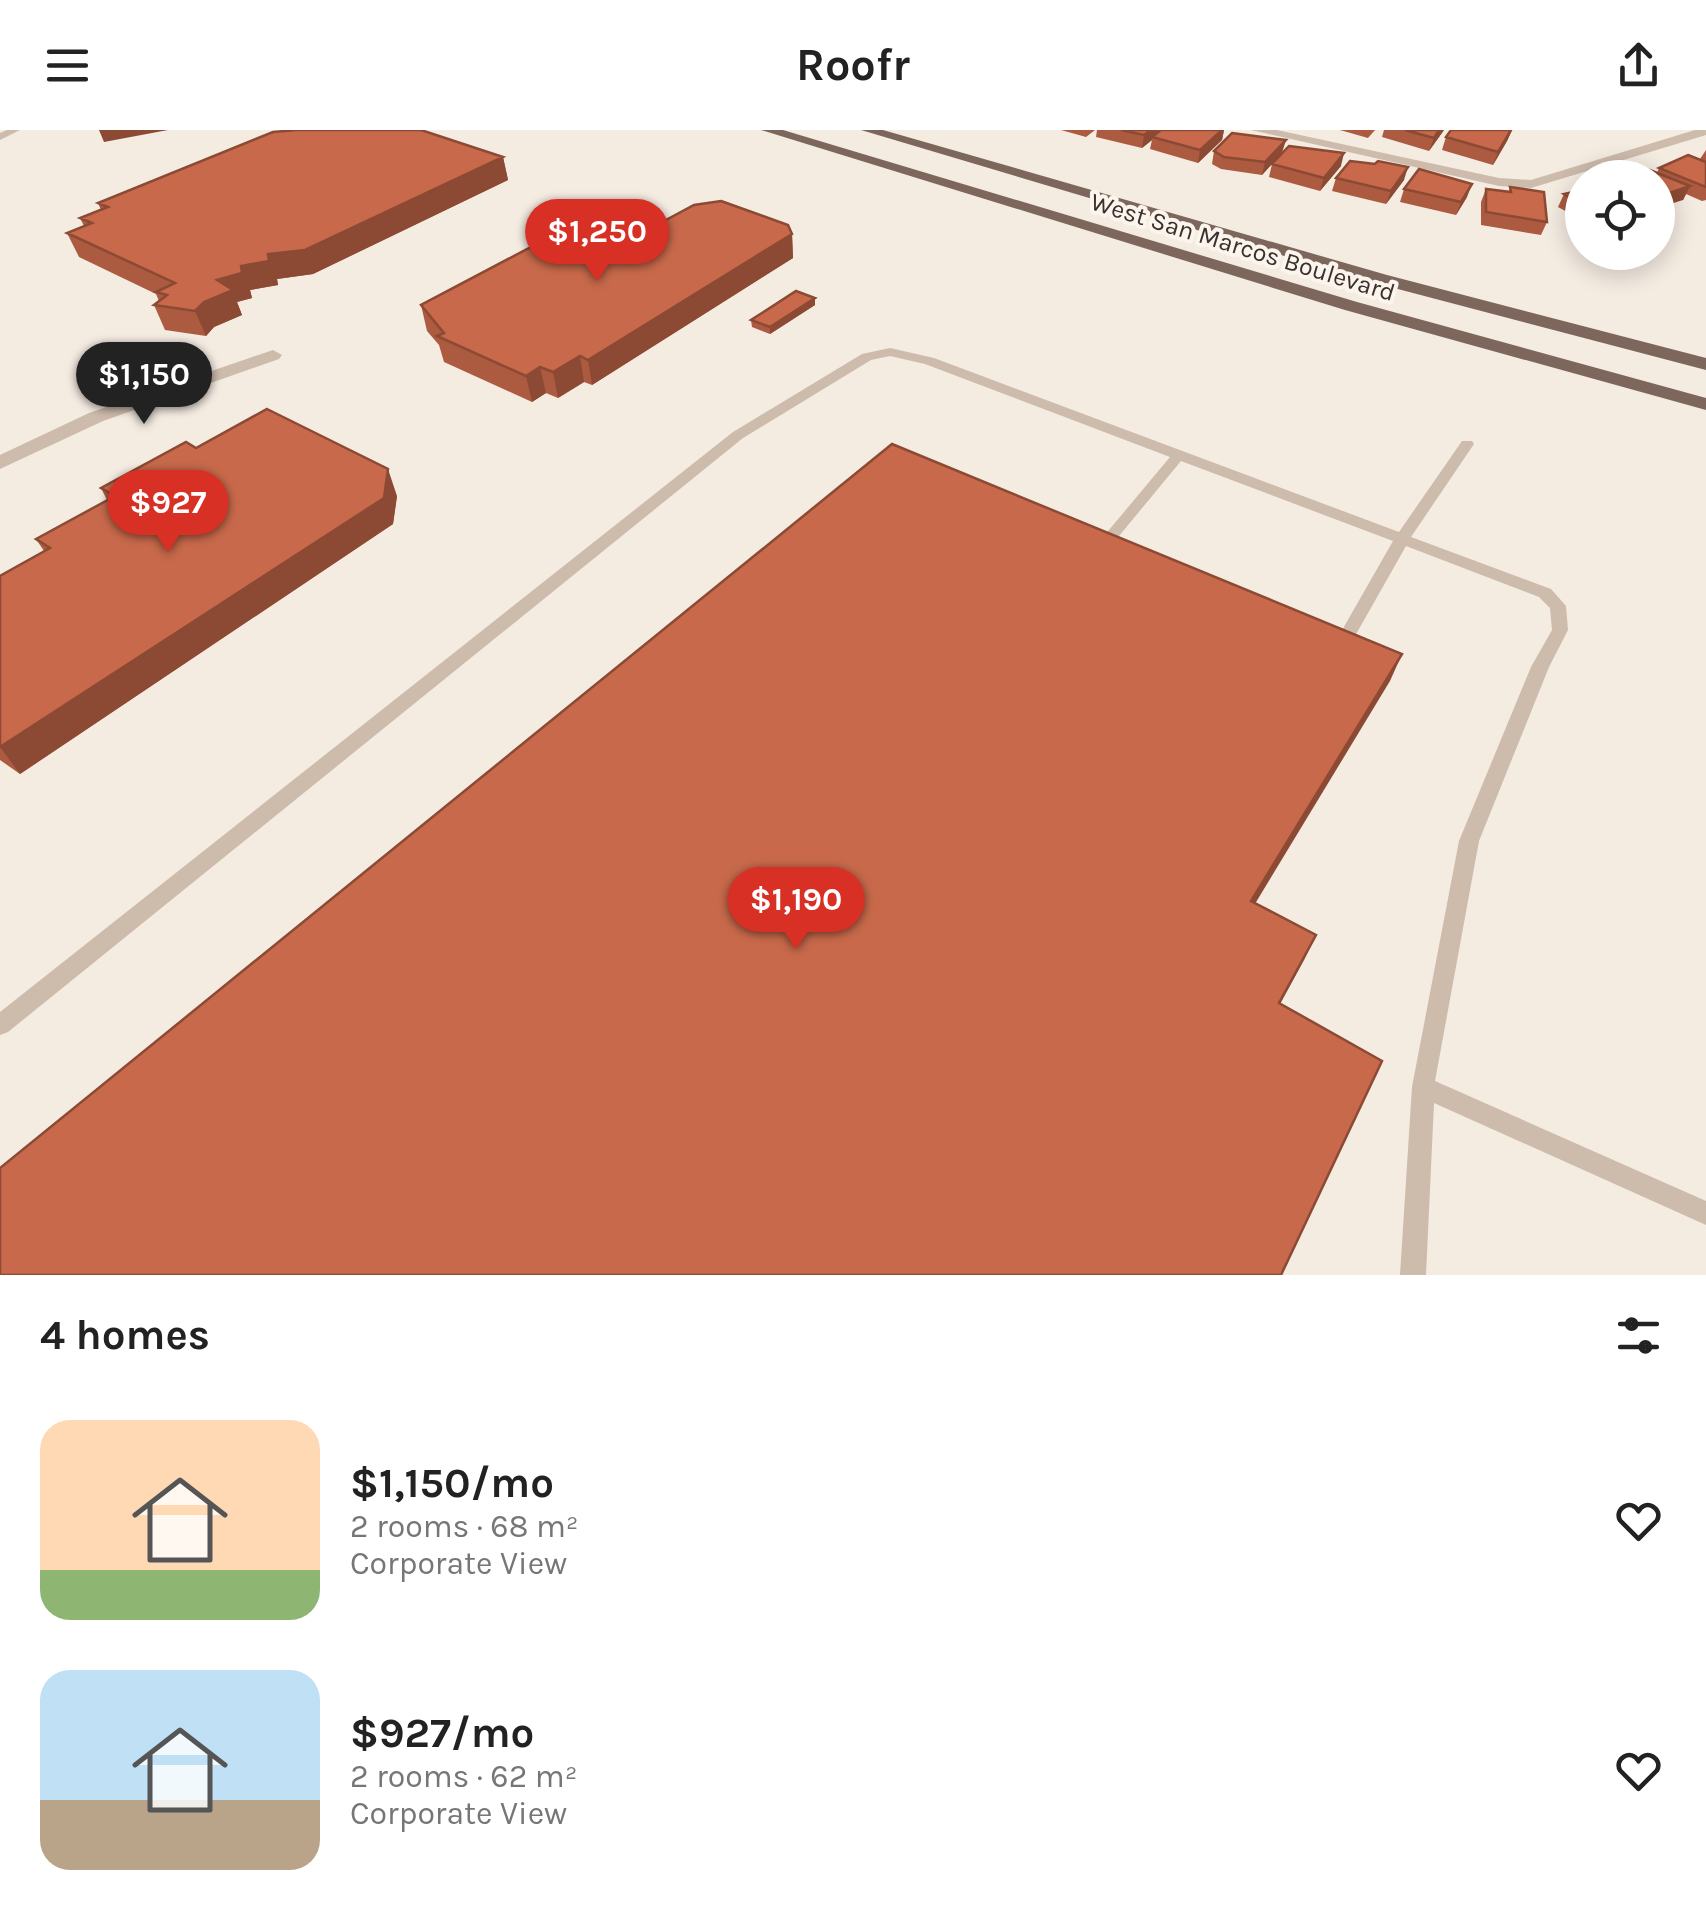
<!DOCTYPE html>
<meta charset="utf-8">
<style>
:root{--surface:#fff;--page:#f6f6f6;--text:#222;--muted:#767676;--accent:#d93025}
body{margin:0;font-family:Karla,sans-serif;background:var(--page);color:var(--text);height:100vh;display:flex;flex-direction:column;font-size:38px;white-space:nowrap}
*{box-sizing:border-box;margin:0}
p{font-size:32px;color:var(--muted)}
.icon{flex:none;width:55px;height:55px;fill:none;stroke:currentColor;stroke-width:2;stroke-linecap:round;stroke-linejoin:round}
.map{position:relative;height:1145px;overflow:hidden}
.panel{display:flex;flex-direction:column;background:var(--surface);flex:1}
.panel>*{flex:none}
.tools{position:absolute;left:1565px;top:30px;display:grid;gap:20px}
.tools a{display:grid;place-items:center;width:110px;height:110px;border-radius:50%;background:var(--surface);box-shadow:0 5px 25px #0003;font-size:50px}
.price{position:absolute;translate:-50% -85px;padding:0 22px;border-radius:35px;background:var(--accent);color:#fff;font-size:32px;line-height:65px;filter:drop-shadow(0 2px 5px #0008)}
.price::after{content:'';position:absolute;left:50%;top:60px;width:30px;height:22px;margin-left:-15px;background:inherit;clip-path:polygon(0 0,100% 0,50% 100%)}
.price.selected{background:#222;color:#fff}
ul{padding:0;list-style:none}
li{display:flex;align-items:center;gap:30px;height:250px;padding:0 40px}
li span{display:grid;place-items:center;flex:none;width:280px;height:200px;border-radius:30px;color:#555}
li>.icon{margin-inline-start:auto}
span .icon{width:120px;height:120px;fill:#fffc;stroke-width:1}
li b{font-size:42px}
h2{display:flex;justify-content:space-between;align-items:center;height:120px;padding:0 40px;font-size:42px}
header{display:flex;justify-content:space-between;align-items:center;height:130px;padding:0 40px;background:var(--surface);font-size:45px;font-weight:700}
.map>svg:first-child{display:block}
.lines{fill:none;stroke-linecap:round;stroke-linejoin:round}
.service{fill:#cdbbac;fill-rule:evenodd}
.minor{fill:#cdbbac;fill-rule:evenodd}
.primary{fill:#7d675c;fill-rule:evenodd}
.wall{fill:#ac5a40}
.shaded-wall{fill:#8c4a34}
.building{fill:#c8694b;stroke:#8c4a34;stroke-width:2.5}
.labels{text-anchor:middle;dominant-baseline:central;stroke-width:8;stroke-linejoin:round;paint-order:stroke}
.far-street-label{font-size:25px;fill:#3b302b;stroke:#fbf5ee}
</style>
<header><svg class="icon" aria-label="menu" viewBox="0 0 24 24"><path d="M4 6h16M4 12h16M4 18h16"/></svg>Roofr<svg class="icon" aria-label="share" viewBox="0 0 24 24"><path d="M12 15V3M7 8l5-5 5 5M5 13v7h14v-7"/></svg></header>
<div class="map">
<svg width="1706" height="1145" viewBox="0 0 1706 1145">
<rect width="100%" height="100%" fill="#f4ebe1"/>
<g class="lines">
<path class="service" d="M7,0H20L0,10V3Z
M890,218L934,228L1399,402L1462,311H1472L1474,314L1411,407L1551,459L1566,476L1568,500L1549,537L1479,711L1435,951L1706,1071V1095L1434,973L1426,1145H1400L1412,957L1459,711L1531,537L1552,500L1550,478L1539,467L1406,416L1355,506H1343L1341,502L1393,411L1181,331L1119,406H1109L1106,403L1109,400L1170,327L925,234L890,226L871,230L743,308L8,902L0,905V882L733,302L862,224Z"/>
<path class="minor" d="M1251,0H1277L1499,48L1531,50L1695,0H1706V5L1531,58L1499,56Z
M273,220L282,225L279,229L103,291L0,339V325L89,283Z"/>
<path class="primary" d="M761,0H783L1357,172L1706,268V280L1345,180Z
M861,0H883L1387,145L1706,228V240L1375,153Z"/>
</g>
<path class="wall" d="M1061,0H1095L1086,7Z
M1097,0H1224L1222,10L1198,33L1150,19L1152,10L1142,18L1096,7Z
M1340,0H1375L1368,8Z
M1384,0H1444L1429,21L1382,7Z
M1512,0L1507,11L1493,35L1442,20L1446,7Z
M1706,20V70L1702,71L1686,64L1683,70L1657,43L1659,38L1700,29Z
M1214,21L1282,23L1262,45L1221,39L1212,34Z
M503,27L508,50L313,144L277,149L278,155L250,160L252,168L237,172L242,185L214,197L206,206L165,200L154,175L159,171L156,164L79,127L67,103L84,96L80,88L101,80L98,73Z
M1272,34L1341,36L1320,61L1269,47Z
M1336,48L1404,50L1386,74L1332,61Z
M1582,54V90L1558,77L1564,64L1573,62L1576,56Z
M1510,57L1547,92L1541,105L1481,95V72L1486,59L1509,62Z
M1404,59L1467,67L1456,85L1400,72Z
M651,98L792,104L793,128L592,255L584,252L558,268L546,263L532,272L444,232L439,215L427,201L421,175Z
M815,168V175L770,204L752,197L751,190Z
M196,318L397,366L393,394L20,644L0,630V446L44,421L36,409L107,370L101,358Z"/>
<path class="shaded-wall" d="M99,0H168L104,12Z
M1151,0H1163L1152,7V10L1142,18L1144,5Z
M1222,0H1224L1222,10L1198,33L1200,20Z
M1439,0H1444L1429,21L1434,8Z
M1512,0L1507,11L1493,35L1498,22Z
M1286,10L1282,23L1262,45L1265,32Z
M1344,23L1341,36L1320,61L1324,48Z
M503,27L508,50L313,144L277,149L278,155L250,160L252,168L237,172L242,185L214,197L206,206L195,181L217,150L241,136Z
M1408,37L1404,50L1386,74L1391,61Z
M1472,54L1467,67L1456,85L1461,72Z
M1690,56L1683,70L1658,78V67Z
M792,104L793,128L592,255L588,230Z
M815,168V175L770,204V197Z
M580,226L584,252L558,268L553,242Z
M540,237L546,263L532,272L526,246Z
M388,339L397,366L393,394L20,644L0,617Z
M1402,524L1390,551L1241,797L1251,771Z
M1316,805L1304,830L1267,898L1279,873Z"/>
<path class="building" d="M297,0H421L503,27L305,120L268,124L269,131L241,136L242,143L217,150L233,160L204,172L195,181L154,175L167,165L156,162L175,153L67,103L92,93L80,88L108,77L98,73L273,2Z
M1121,0H1151L1144,5Z
M1161,0H1222L1200,20L1152,7Z
M1405,0H1439L1434,8Z
M1451,0H1511L1498,22L1446,7Z
M1232,3L1286,10L1265,32L1224,27L1214,21Z
M1289,16L1344,23L1324,48L1272,34Z
M1688,25L1706,32V57L1659,38Z
M1350,31L1375,34L1378,31L1408,37L1391,61L1336,48Z
M1642,37L1690,56L1658,67V48L1605,47Z
M1419,39L1472,54L1461,72L1404,59Z
M1510,57L1544,62L1547,92L1486,82V59L1511,62Z
M1582,60V74L1564,64Z
M721,71L788,95L792,104L588,230L580,226L553,242L540,237L526,246L437,206L444,203L421,175L601,80L651,98L694,75Z
M796,161L815,168L770,197L751,190Z
M267,279L388,339L384,368L0,617V446L50,418L36,409L115,366L101,358L186,312L196,318Z
M892,314L1402,524L1251,771L1316,805L1279,873L1382,931L1281,1145H0V1038Z"/>
<g class="labels">
<g class="far-street-label">
<text transform="translate(1243 117) rotate(17)">West San Marcos Boulevard</text>
</g>
</g>
</svg>
<div class="tools">
<a><svg class="icon" aria-label="locate" viewBox="0 0 24 24"><circle cx="12" cy="12" r="6"/><path d="M12 2v4M12 18v4M2 12h4M18 12h4"/></svg></a>
</div>
<b class="price" style="left:597px;top:154px">$1,250</b>
<b class="price selected" style="left:144px;top:297px">$1,150</b>
<b class="price" style="left:168px;top:425px">$927</b>
<b class="price" style="left:796px;top:822px">$1,190</b>
</div>
<section class="panel">
<h2>4 homes<svg class="icon" aria-label="filters" viewBox="0 0 24 24"><path d="M4 7h16M4 17h16"/><circle cx="9" cy="7" r="2"/><circle cx="15" cy="17" r="2"/></svg></h2>
<ul>
<li><span style="background:linear-gradient(#ffd9b3 75%,#8fb573 0)"><svg class="icon" aria-label="home" viewBox="0 0 24 24"><path d="M3 11l9-7 9 7M6 9v11h12V9"/></svg></span><div><b>$1,150/mo</b><p>2 rooms · 68 m²</p><p>Corporate View</p></div><svg class="icon" aria-label="heart" viewBox="0 0 24 24"><path d="M12 20l-8-8c-3-5 5-10 8-4 3-6 11-1 8 4z"/></svg></li>
<li><span style="background:linear-gradient(#bfe0f5 65%,#b9a48a 0)"><svg class="icon" aria-label="home" viewBox="0 0 24 24"><path d="M3 11l9-7 9 7M6 9v11h12V9"/></svg></span><div><b>$927/mo</b><p>2 rooms · 62 m²</p><p>Corporate View</p></div><svg class="icon" aria-label="heart" viewBox="0 0 24 24"><path d="M12 20l-8-8c-3-5 5-10 8-4 3-6 11-1 8 4z"/></svg></li>
</ul>
</section>
